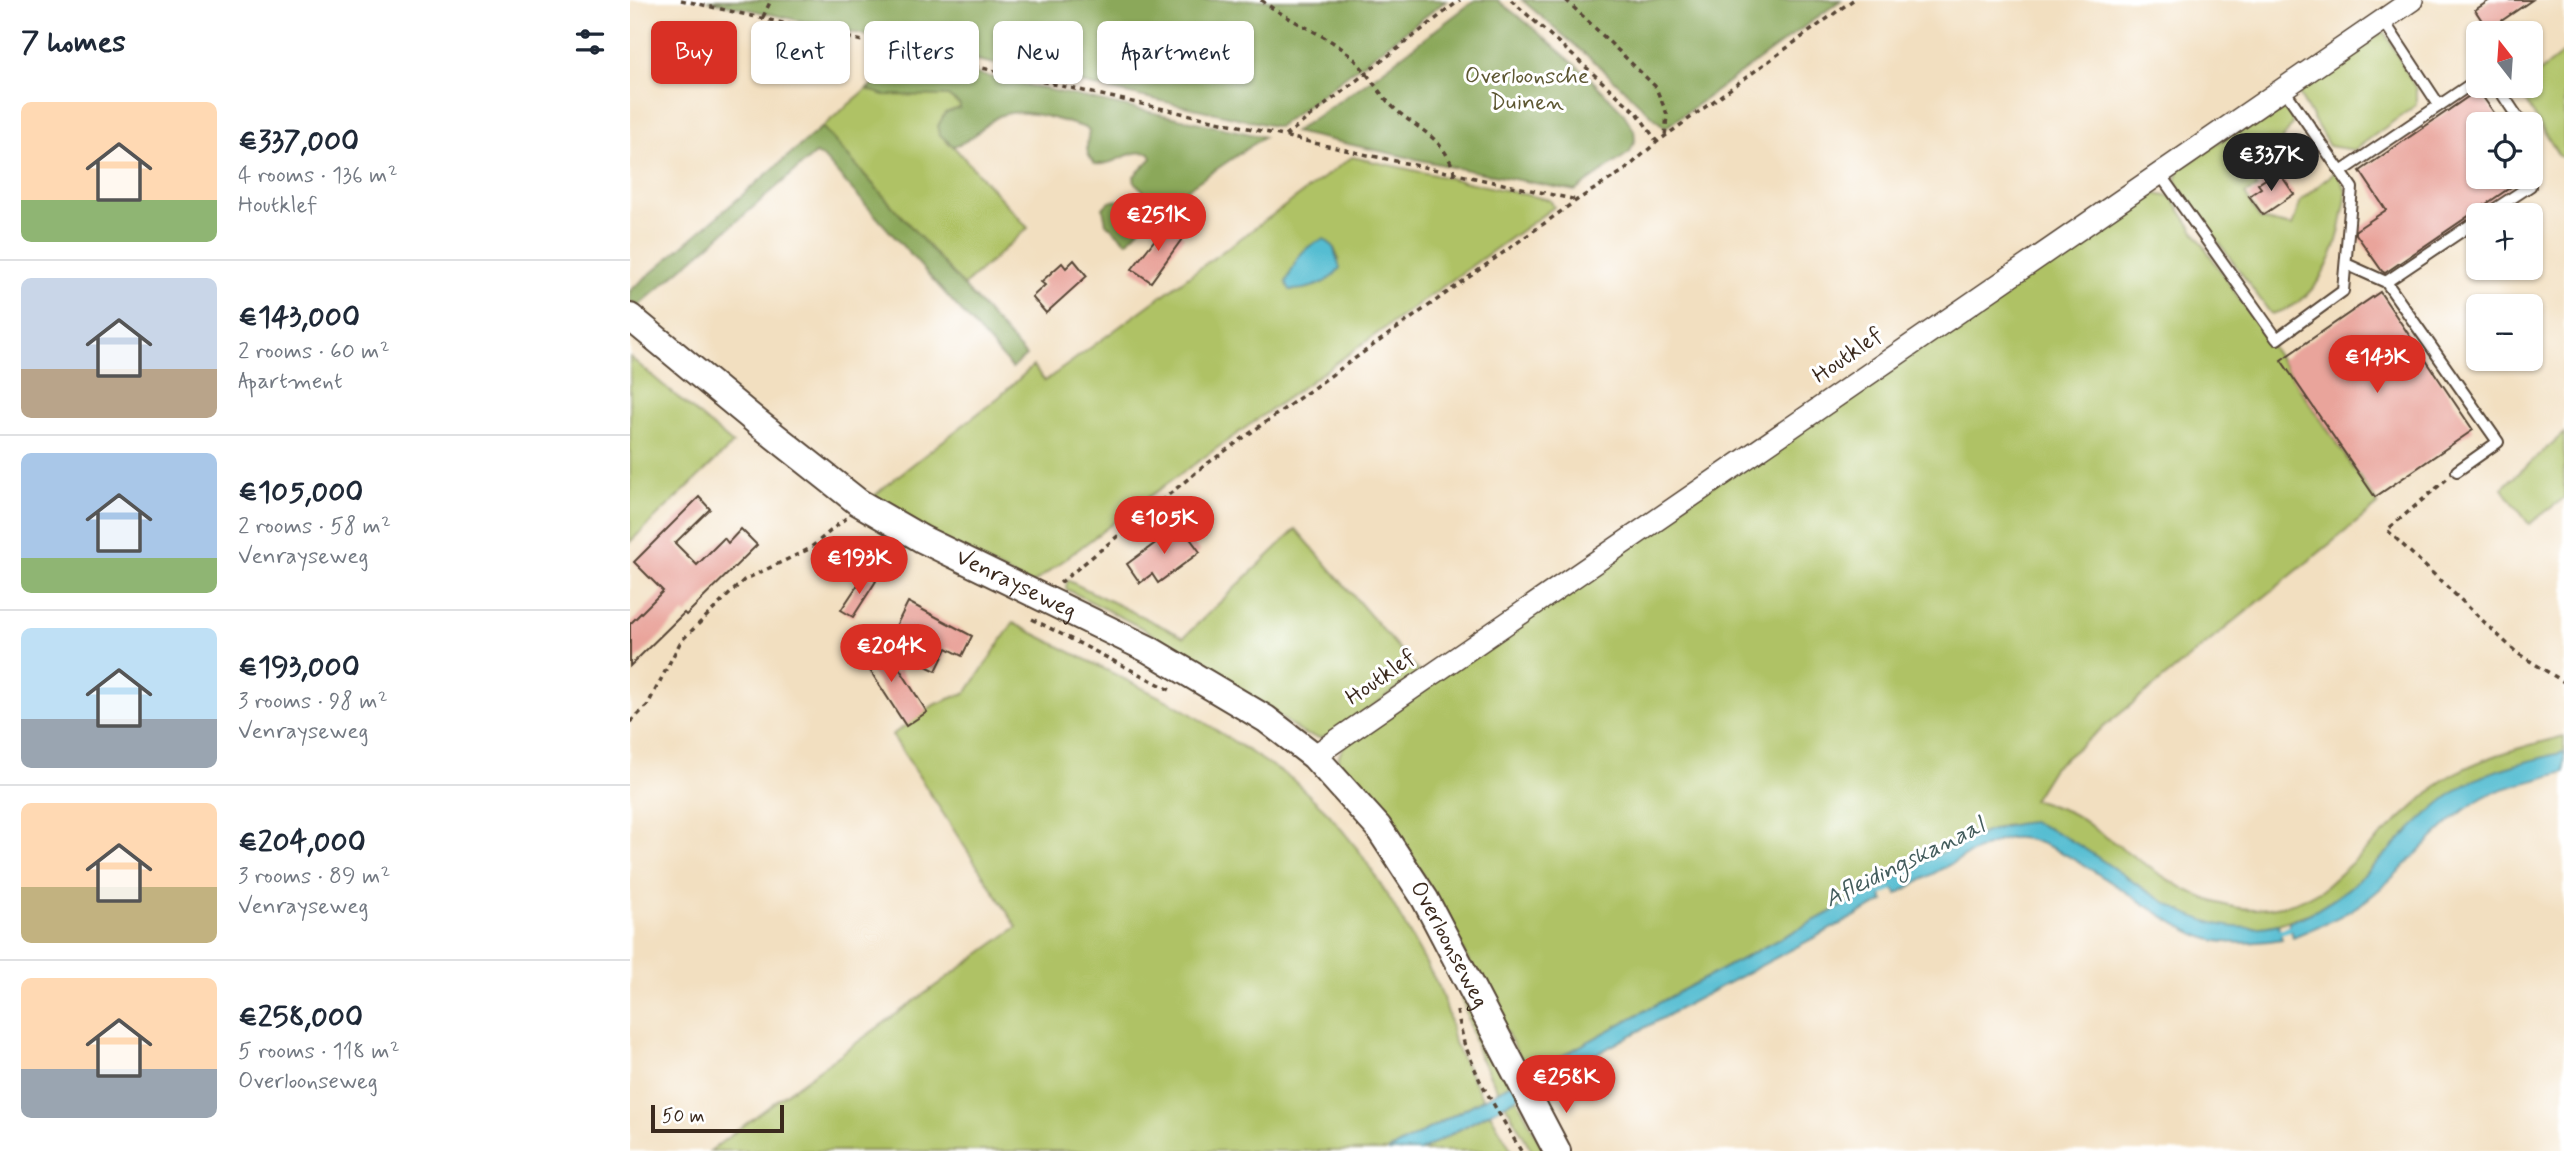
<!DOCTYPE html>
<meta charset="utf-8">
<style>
:root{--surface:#fff;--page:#f6f6f7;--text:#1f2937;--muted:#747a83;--line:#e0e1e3;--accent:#d93025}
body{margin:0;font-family:Mynerve,sans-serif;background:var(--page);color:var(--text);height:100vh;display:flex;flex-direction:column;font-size:26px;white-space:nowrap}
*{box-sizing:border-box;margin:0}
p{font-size:23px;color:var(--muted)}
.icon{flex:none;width:38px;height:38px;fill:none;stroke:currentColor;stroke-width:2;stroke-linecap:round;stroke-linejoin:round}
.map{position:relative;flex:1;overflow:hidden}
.side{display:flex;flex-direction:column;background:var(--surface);width:630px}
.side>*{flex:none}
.hud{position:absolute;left:21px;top:21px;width:665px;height:63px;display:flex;gap:14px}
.needle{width:46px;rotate:343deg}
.fabs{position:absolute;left:1836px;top:21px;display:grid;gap:14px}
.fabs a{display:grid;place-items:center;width:77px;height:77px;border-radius:10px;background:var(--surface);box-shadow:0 2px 5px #0004;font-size:35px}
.scale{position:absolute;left:21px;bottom:18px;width:133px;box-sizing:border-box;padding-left:7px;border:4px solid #3b2a1e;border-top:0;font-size:19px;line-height:24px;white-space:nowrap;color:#3b2a1e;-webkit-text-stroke:5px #fff;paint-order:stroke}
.price{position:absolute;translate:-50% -60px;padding:0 16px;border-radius:24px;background:var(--accent);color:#fff;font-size:23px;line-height:46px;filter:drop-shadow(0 2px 4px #0008)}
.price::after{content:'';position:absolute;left:50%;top:42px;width:21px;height:16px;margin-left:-10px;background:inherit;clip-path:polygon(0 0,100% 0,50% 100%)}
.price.active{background:#222;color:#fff}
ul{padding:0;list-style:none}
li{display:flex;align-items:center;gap:21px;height:175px;padding:0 21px}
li+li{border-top:2px solid var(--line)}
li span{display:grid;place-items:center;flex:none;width:196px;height:140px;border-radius:10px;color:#555}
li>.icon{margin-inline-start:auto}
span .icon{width:84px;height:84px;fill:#fffc;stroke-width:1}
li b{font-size:30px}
h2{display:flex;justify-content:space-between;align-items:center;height:84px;padding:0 21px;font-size:30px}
.tag{padding:0 24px;border-radius:10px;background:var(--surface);box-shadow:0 2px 5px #0004;font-size:24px;line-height:63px}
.tag.active{background:var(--accent);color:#fff}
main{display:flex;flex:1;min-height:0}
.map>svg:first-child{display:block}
.green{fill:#afc265;stroke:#757642;stroke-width:2;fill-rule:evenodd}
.forest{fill:#8ba85a;stroke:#63693c;stroke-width:2}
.water{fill:#55bdd2;stroke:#487478;stroke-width:2}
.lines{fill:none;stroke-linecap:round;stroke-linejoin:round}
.stream{stroke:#55bdd2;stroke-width:5}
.building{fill:#e9a49b}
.service-casing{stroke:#564536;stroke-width:14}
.minor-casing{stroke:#564536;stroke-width:24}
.tertiary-casing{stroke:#564536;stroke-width:30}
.path{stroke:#564536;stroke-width:3.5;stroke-dasharray:5 5;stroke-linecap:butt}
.service{stroke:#fff;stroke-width:10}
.minor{stroke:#fff;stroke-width:21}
.tertiary{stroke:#fff;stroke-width:26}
.labels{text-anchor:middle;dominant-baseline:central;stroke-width:6;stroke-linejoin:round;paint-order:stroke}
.park-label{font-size:23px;fill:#5e5833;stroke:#fff}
.street-label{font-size:23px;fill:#3b2a1e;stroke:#fff}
.water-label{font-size:24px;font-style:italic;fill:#445d5d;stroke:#fff}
</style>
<main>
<section class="side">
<h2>7 homes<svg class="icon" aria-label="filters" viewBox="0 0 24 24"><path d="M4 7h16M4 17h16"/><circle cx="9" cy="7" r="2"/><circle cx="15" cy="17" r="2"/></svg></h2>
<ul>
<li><span style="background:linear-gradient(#ffd9b3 70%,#8fb573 0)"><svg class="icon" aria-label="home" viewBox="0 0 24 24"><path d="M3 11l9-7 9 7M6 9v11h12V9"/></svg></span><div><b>€337,000</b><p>4 rooms · 136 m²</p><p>Houtklef</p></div></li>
<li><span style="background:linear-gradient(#c9d6e8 65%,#b9a48a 0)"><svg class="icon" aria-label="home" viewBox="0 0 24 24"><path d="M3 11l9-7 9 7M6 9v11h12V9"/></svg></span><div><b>€143,000</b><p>2 rooms · 60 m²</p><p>Apartment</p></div></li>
<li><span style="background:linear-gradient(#a9c7e8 75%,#8fb573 0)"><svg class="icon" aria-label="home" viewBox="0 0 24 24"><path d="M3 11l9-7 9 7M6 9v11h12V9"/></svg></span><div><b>€105,000</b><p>2 rooms · 58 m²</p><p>Venrayseweg</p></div></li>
<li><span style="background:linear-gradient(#bfe0f5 65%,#9aa5b1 0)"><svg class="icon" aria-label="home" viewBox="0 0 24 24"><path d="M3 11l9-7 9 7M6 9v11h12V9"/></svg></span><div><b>€193,000</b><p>3 rooms · 98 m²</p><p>Venrayseweg</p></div></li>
<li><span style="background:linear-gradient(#ffd9b3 60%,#c2b280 0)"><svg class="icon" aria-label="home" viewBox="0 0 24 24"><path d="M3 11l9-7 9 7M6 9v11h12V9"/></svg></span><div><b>€204,000</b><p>3 rooms · 89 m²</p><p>Venrayseweg</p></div></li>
<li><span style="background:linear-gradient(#ffd9b3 65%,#9aa5b1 0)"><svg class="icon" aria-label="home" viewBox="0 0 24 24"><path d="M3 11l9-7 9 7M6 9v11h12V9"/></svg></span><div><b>€258,000</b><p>5 rooms · 118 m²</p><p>Overloonseweg</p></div></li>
</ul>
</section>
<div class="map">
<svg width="1934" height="1151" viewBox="0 0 1934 1151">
<rect width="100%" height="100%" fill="#fff"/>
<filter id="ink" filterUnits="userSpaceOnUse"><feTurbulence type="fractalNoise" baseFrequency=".0143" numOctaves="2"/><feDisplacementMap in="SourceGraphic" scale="14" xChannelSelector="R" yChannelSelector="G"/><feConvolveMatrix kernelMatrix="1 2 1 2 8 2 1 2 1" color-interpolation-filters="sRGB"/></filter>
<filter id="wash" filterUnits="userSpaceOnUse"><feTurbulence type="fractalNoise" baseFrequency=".00686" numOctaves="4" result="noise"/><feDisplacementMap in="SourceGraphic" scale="28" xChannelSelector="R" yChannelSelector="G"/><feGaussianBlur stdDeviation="1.57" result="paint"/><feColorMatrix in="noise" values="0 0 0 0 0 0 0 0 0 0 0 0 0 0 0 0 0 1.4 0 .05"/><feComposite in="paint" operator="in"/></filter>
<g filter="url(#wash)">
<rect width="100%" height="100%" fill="#f2dfc0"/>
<path class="green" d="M1754,31L1786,89V105L1724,150L1699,146L1667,91Z
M1934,52V158L1929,156L1888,89L1892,86H1900L1901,79Z
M237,89L244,92L318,96L330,105V108L315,113L317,142L323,146L398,228L333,286L192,127Z
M1642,109L1658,110L1662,117V125L1650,143L1646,162L1623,179L1627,188L1615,194L1630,219L1662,226L1671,200L1706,171C1709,178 1714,185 1716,191C1717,198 1714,207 1713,213C1707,255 1686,305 1641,314L1549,188L1546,179L1549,170L1624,118Z
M722,157L920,200L924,207L499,511L401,585L241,503L244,496L259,483L369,397L403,366L415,381ZM703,246L709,260L664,266L670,254Z
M1521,193L1541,197L1748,505L1423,768L1403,800C1415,804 1428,807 1439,812C1453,818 1466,831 1479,839C1546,886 1610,939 1693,889L1813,780C1851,757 1892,747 1934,736V752L1858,774L1772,839L1714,893L1690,910L1639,927L1616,928L1590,927L1560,916L1378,824L1341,838L1051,991L899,1074L778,848L748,804L708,762L709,755L716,742L1064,498Z
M0,357L103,444L0,542Z
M1934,433V498L1899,524L1872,488Z
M666,529L790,673L700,736L689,738L674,734L580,668L510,627L436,589L437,580L554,637Z
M383,623L552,708L662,779L699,814L730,852L763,904L809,987L818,1013L824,1043L853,1099L758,1151H80L150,1098L387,927L262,735L304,705L337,692Z
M826,977L880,1084L868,1091L848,1053Z
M887,1098L914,1151H902L875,1104Z
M860,1113L882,1151H790Z"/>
<path class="forest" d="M77,0H817L648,127Z
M845,0H867L897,23L957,75L992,111L1004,130L1005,139L1000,152L945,191L822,167L664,132L737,82Z
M892,0H1211L1035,128L967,64Z
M274,58L634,137L529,208L497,242L476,223L473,208C484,194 495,204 510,202L514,195L513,190L505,183L504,176L522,158L520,153C500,148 485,166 465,164C454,155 457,143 459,130L456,128C435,122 390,105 369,116C352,125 343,142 323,146L309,134L308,126L315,113L330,108V105L318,96L253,95L237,89Z
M192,127L396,356L382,368L193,157L185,154L7,307L0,301V291Z"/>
<path class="water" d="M694,239L703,246L710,268C699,284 678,290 660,290L656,282C668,259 668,249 694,239Z
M1934,752V772C1910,780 1873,786 1852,798C1809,824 1779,867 1739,898C1716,916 1690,925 1663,937L1659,922C1728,899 1766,834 1823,793C1855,769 1897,762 1934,752Z
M1402,822C1486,851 1550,948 1648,924L1652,939C1628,943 1597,946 1573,937C1523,919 1426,832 1381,838C1356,841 1292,881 1267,894L1259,881C1304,857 1350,826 1402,822Z
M1246,888L1254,901L1058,1004L790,1151H758L1051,991Z"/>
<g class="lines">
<path class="stream" d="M1243,897L1269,884
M1644,933L1665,927"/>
</g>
<g id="blocks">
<path class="building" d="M1860,0H1902L1858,30L1845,10Z
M1848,90L1872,124H1848V177H1874L1881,187L1755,273L1752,271L1726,234V230L1756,210L1730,171Z
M1648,171L1664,194L1633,215L1619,196L1631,188L1628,184Z
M537,224L554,236L521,282L502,269Z
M444,260L457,276L416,313L402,297L415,285L411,282L432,263L436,268Z
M1750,292L1843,430L1745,497L1651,360Z
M69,497L80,509L45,543L67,565L94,538L98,543L111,529L127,545L56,615L54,613L0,666V624L33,591L4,562Z
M550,525L570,552L528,583L522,574L510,583L497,564Z
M235,574L246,581L223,617L211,610Z
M278,602L342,636L332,656L317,648L306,671L275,656L285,635L266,626Z
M231,639L266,673L269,668L297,712L276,726L241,672L219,650Z"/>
</g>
</g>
<g filter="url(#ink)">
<use href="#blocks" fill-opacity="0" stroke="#564536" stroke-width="2"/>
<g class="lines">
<g class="service-casing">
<path id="service" d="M1753,20L1809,105
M1867,86L1892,124
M1711,172L1841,84L1848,82
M1529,173L1647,339L1713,291L1722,188L1653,88
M1856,215L1900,186L1899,177
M1716,264L1756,282L1868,442L1827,471
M1756,282L1848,220"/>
</g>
<g class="minor-casing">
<path id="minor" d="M684,756L1782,0"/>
</g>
<g class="tertiary-casing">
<g id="tertiary">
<path id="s1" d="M0,317L127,422L228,502L292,539L518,649L636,719L684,756L748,827L795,899L927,1151"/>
</g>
</g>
<path class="path" d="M51,0L724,152L947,200
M631,0C657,20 688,31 714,50C733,64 744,87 760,104C786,131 811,132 825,173
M881,0L1008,114L1027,142
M936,0L1025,86L1037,114L1035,137
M133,17L141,0
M292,54L300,36
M655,136L830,0
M1817,479L1757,530L1887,653L1934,682
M430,583L574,466L947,200L995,170L1027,142L1223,0
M402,619L544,692
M0,722L17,706L51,641L114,580L179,549L216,518
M827,1011L834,1043L850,1081L891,1151"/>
<use href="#service" class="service"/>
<use href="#minor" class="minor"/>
<use href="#tertiary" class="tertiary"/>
</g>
</g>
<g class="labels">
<g class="park-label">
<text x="897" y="77">Overloonsche<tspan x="897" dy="26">Duinen</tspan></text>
</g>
<g class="street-label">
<text transform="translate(1218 356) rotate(-35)">Houtklef</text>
<text stroke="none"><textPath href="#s1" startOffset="472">Venrayseweg</textPath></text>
<text transform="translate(751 678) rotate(-35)">Houtklef</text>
<text stroke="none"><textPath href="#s1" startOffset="1050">Overloonseweg</textPath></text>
</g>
<g class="water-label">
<text transform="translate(1275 863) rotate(-26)">Afleidingskanaal</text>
</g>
</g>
</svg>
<div class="fabs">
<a><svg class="needle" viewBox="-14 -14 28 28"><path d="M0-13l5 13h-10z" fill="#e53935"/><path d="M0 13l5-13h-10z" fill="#747a83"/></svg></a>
<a><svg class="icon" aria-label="locate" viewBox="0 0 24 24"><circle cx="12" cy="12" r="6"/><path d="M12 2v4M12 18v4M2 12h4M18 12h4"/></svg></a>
<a>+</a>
<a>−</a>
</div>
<div class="scale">50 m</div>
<b class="price active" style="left:1641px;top:193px">€337K</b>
<b class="price" style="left:528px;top:253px">€251K</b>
<b class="price" style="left:1747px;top:395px">€143K</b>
<b class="price" style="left:534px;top:556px">€105K</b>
<b class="price" style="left:229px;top:596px">€193K</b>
<b class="price" style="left:261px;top:684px">€204K</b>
<b class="price" style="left:936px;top:1115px">€258K</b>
<div class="hud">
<a class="tag active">Buy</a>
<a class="tag">Rent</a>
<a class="tag">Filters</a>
<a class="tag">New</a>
<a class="tag">Apartment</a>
</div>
</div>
</main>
